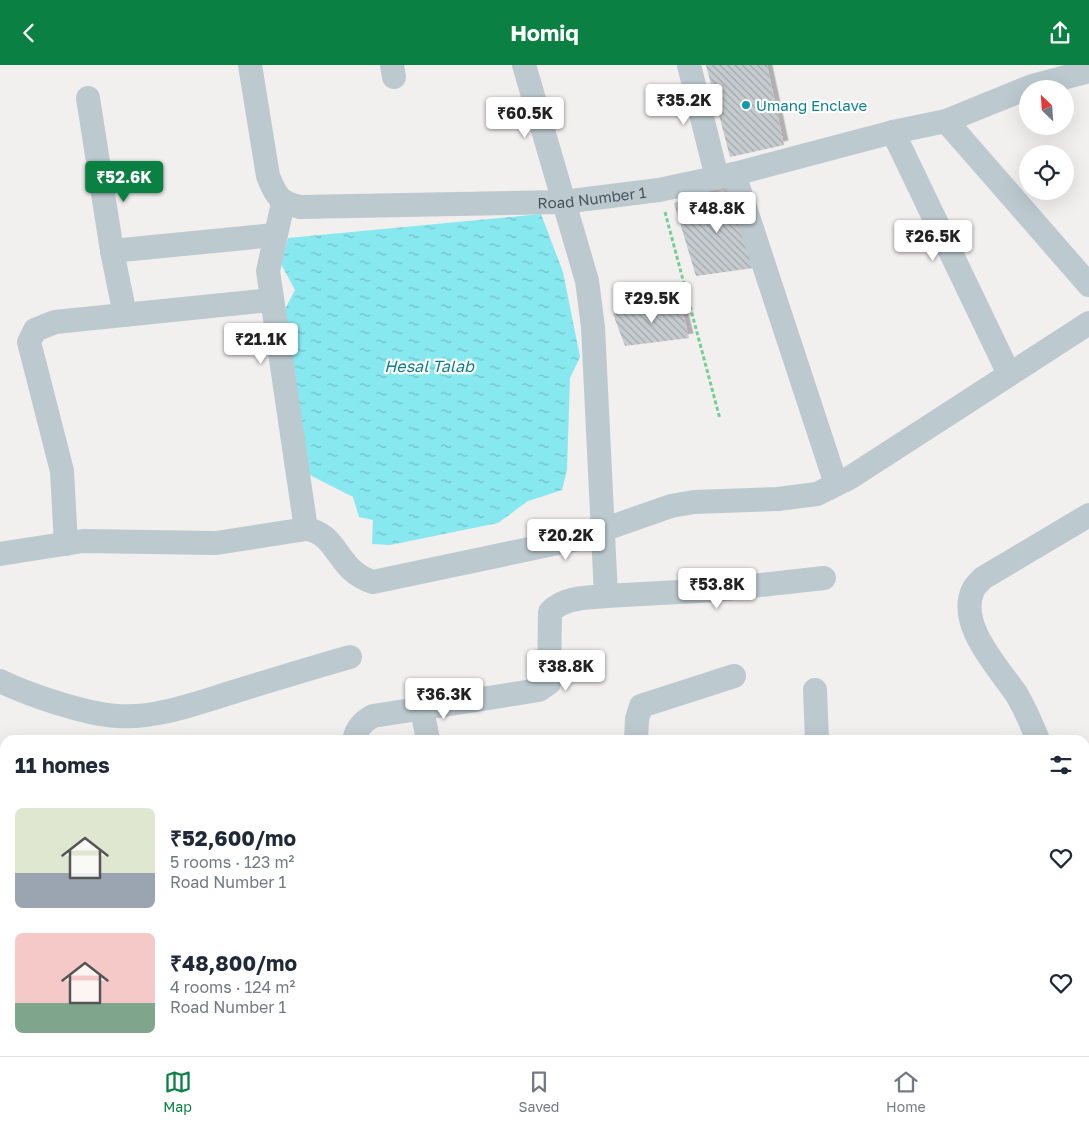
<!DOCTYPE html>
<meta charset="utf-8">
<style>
:root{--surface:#fff;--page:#f2f2f3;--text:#1f2937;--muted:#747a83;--line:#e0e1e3;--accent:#0b8043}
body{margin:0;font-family:"Golos Text",sans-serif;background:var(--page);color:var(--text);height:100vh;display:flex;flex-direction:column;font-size:19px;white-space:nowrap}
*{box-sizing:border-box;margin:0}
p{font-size:16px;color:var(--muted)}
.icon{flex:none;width:28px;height:28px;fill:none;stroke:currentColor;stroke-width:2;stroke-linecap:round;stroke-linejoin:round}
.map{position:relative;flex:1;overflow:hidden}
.drawer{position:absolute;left:0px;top:670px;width:1090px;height:321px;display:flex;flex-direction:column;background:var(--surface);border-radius:15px 15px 0 0;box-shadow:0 5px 20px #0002}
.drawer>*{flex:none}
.needle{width:32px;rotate:335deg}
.controls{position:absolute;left:1019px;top:15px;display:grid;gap:10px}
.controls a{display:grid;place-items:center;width:55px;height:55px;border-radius:50%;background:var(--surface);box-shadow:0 5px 20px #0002;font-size:25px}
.price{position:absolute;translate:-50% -42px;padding:0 11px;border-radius:5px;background:#fff;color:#222;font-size:16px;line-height:32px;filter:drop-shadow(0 1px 2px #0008)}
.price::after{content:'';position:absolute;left:50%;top:30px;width:15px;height:11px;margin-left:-8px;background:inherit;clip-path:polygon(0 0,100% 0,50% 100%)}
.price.selected{background:var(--accent);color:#fff}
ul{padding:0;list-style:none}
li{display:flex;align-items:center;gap:15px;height:125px;padding:0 15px}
li span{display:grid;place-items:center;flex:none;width:140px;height:100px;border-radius:8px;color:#555}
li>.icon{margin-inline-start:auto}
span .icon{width:60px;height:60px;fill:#fffc;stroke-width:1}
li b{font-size:21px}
h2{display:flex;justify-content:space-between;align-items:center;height:60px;padding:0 15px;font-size:21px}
header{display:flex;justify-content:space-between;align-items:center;height:65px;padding:0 15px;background:var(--accent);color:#fff;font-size:22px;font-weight:700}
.dock{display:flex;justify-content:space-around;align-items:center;height:70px;border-top:1px solid var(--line);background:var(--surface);font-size:14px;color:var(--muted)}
.dock a{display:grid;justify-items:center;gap:2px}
.dock .selected{color:var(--accent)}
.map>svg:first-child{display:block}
.water{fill:url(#water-ripples)}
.building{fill:url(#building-back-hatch);filter:url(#shadow)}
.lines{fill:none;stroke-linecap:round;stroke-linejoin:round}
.path{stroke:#73d095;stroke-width:3;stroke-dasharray:4 2.5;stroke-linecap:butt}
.street{stroke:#bcc9cf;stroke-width:24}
.culture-dot{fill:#0f9aa8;stroke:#fff;stroke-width:2}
.labels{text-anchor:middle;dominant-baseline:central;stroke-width:4.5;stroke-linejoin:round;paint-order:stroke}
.culture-label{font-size:15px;fill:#0d838f;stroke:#fff;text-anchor:start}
.street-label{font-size:15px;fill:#46565d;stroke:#fff}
.water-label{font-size:16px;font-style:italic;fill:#0a7f88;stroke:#fff}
</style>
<header><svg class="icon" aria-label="back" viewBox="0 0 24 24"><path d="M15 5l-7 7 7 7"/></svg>Homiq<svg class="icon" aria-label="share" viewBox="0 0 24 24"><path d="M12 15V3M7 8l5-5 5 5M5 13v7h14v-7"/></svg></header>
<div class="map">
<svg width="1089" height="991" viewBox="0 0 1089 991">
<defs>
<pattern id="water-ripples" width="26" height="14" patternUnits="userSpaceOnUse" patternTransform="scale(1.25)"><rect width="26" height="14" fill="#88e8ef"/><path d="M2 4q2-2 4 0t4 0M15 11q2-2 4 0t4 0" fill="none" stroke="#71bfc5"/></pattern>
<pattern id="building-back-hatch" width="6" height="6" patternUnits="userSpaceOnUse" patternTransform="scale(1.25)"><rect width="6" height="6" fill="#c6cbcf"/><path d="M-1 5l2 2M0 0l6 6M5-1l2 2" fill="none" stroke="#a3a8ab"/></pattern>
<filter id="shadow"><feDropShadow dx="4.5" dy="-4.5" stdDeviation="0" flood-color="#0004"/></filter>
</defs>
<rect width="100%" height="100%" fill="#f2efef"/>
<path class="water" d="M541,149L563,207L580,292L570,313L567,405L562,425L528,436L498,458L390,480L372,479L373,455L359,452L353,432L302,406L281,252L295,225L281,199L288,173Z"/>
<path class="building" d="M706,0H767L784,80L730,92Z
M733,123L761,202L696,211L674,138Z
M680,236L689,273L625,281L613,249Z"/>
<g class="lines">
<path class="path" d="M665,147L720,354"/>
<g class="street">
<path id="s1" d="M250,0L268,111C276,131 279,137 300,142L563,137L659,125L734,109L893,67L946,56L1032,21L1089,6"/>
<path d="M392,0L394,12"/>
<path d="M689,0L717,113"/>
<path d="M88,33L112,186L125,250"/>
<path d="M946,56L1089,220"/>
<path d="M893,67L1009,309"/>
<path d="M734,109L836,419"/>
<path d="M283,138L268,206L306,464"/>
<path d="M112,186L275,170"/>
<path d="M66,479L62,406L29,277L35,265L55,257L271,235"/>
<path d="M0,489L83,476L216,478L306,464C339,469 336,506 373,517L577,474L671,441L694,437L778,434L817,429L851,412L1089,258"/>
<path d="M606,531L716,525L824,513"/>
<path d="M0,616C29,630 85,649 117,651C154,654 198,638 233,627C272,615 311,603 350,592"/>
<path d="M815,625L817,675"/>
<path d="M422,644L428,675"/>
<path d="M354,675C357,663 362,657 373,651L539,625L549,618L550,547C564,532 586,533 606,531L593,262L587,216L524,0"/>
<path d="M636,675L637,654L641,641L734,611"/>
<path d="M1038,675C1032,660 1025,644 1017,630C999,603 957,560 973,525C975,521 980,516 983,513L1089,450"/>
<path d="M0,799L5,798"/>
<path d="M1085,812L1089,826"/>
<path d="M0,918L5,925"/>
<path d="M1085,983L1089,982"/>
<path d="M48,986L52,991"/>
<path d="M361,986L364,991"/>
<path d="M710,986V991"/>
<path d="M911,986L913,991"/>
<path d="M647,991L652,986"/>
<path d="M1040,991L1065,986"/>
</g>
</g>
<circle class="culture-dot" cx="746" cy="40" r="5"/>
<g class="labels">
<g class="culture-label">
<text x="756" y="40">Umang Enclave</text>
</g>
<g class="street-label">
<text stroke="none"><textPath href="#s1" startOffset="452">Road Number 1</textPath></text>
</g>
<g class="water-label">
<text x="429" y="301">Hesal Talab</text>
</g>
</g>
</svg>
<div class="controls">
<a><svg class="needle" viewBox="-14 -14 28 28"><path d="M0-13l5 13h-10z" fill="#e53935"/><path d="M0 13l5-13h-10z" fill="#747a83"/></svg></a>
<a><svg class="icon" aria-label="locate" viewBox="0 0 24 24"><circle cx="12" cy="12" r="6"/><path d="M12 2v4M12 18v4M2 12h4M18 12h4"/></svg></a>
</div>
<b class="price" style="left:684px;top:61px">₹35.2K</b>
<b class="price" style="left:525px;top:74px">₹60.5K</b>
<b class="price selected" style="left:124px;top:138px">₹52.6K</b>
<b class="price" style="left:717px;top:169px">₹48.8K</b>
<b class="price" style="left:933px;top:197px">₹26.5K</b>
<b class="price" style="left:652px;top:259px">₹29.5K</b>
<b class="price" style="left:261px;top:300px">₹21.1K</b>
<b class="price" style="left:566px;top:496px">₹20.2K</b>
<b class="price" style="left:717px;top:545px">₹53.8K</b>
<b class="price" style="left:566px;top:627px">₹38.8K</b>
<b class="price" style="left:444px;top:655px">₹36.3K</b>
<section class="drawer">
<h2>11 homes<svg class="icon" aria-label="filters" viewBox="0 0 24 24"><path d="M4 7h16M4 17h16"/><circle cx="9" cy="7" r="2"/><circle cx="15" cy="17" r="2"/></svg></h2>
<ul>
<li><span style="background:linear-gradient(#dfe7d0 65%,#9aa5b1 0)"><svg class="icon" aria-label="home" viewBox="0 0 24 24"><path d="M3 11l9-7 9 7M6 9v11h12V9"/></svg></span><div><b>₹52,600/mo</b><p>5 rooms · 123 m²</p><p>Road Number 1</p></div><svg class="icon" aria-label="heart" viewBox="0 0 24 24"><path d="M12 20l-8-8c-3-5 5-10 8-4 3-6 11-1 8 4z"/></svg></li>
<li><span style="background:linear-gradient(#f6c9c9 70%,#7fa58c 0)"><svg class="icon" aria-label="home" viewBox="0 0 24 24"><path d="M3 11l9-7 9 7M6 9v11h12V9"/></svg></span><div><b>₹48,800/mo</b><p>4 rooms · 124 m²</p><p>Road Number 1</p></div><svg class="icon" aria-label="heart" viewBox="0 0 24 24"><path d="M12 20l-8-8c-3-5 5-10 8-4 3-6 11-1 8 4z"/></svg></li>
</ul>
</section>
</div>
<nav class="dock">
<a class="selected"><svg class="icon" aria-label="map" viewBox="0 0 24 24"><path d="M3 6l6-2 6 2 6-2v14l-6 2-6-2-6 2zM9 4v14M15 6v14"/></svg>Map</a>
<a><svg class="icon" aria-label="saved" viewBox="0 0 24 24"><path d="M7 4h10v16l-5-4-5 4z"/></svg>Saved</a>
<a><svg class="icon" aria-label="home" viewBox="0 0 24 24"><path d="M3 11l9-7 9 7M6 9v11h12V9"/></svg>Home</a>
</nav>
